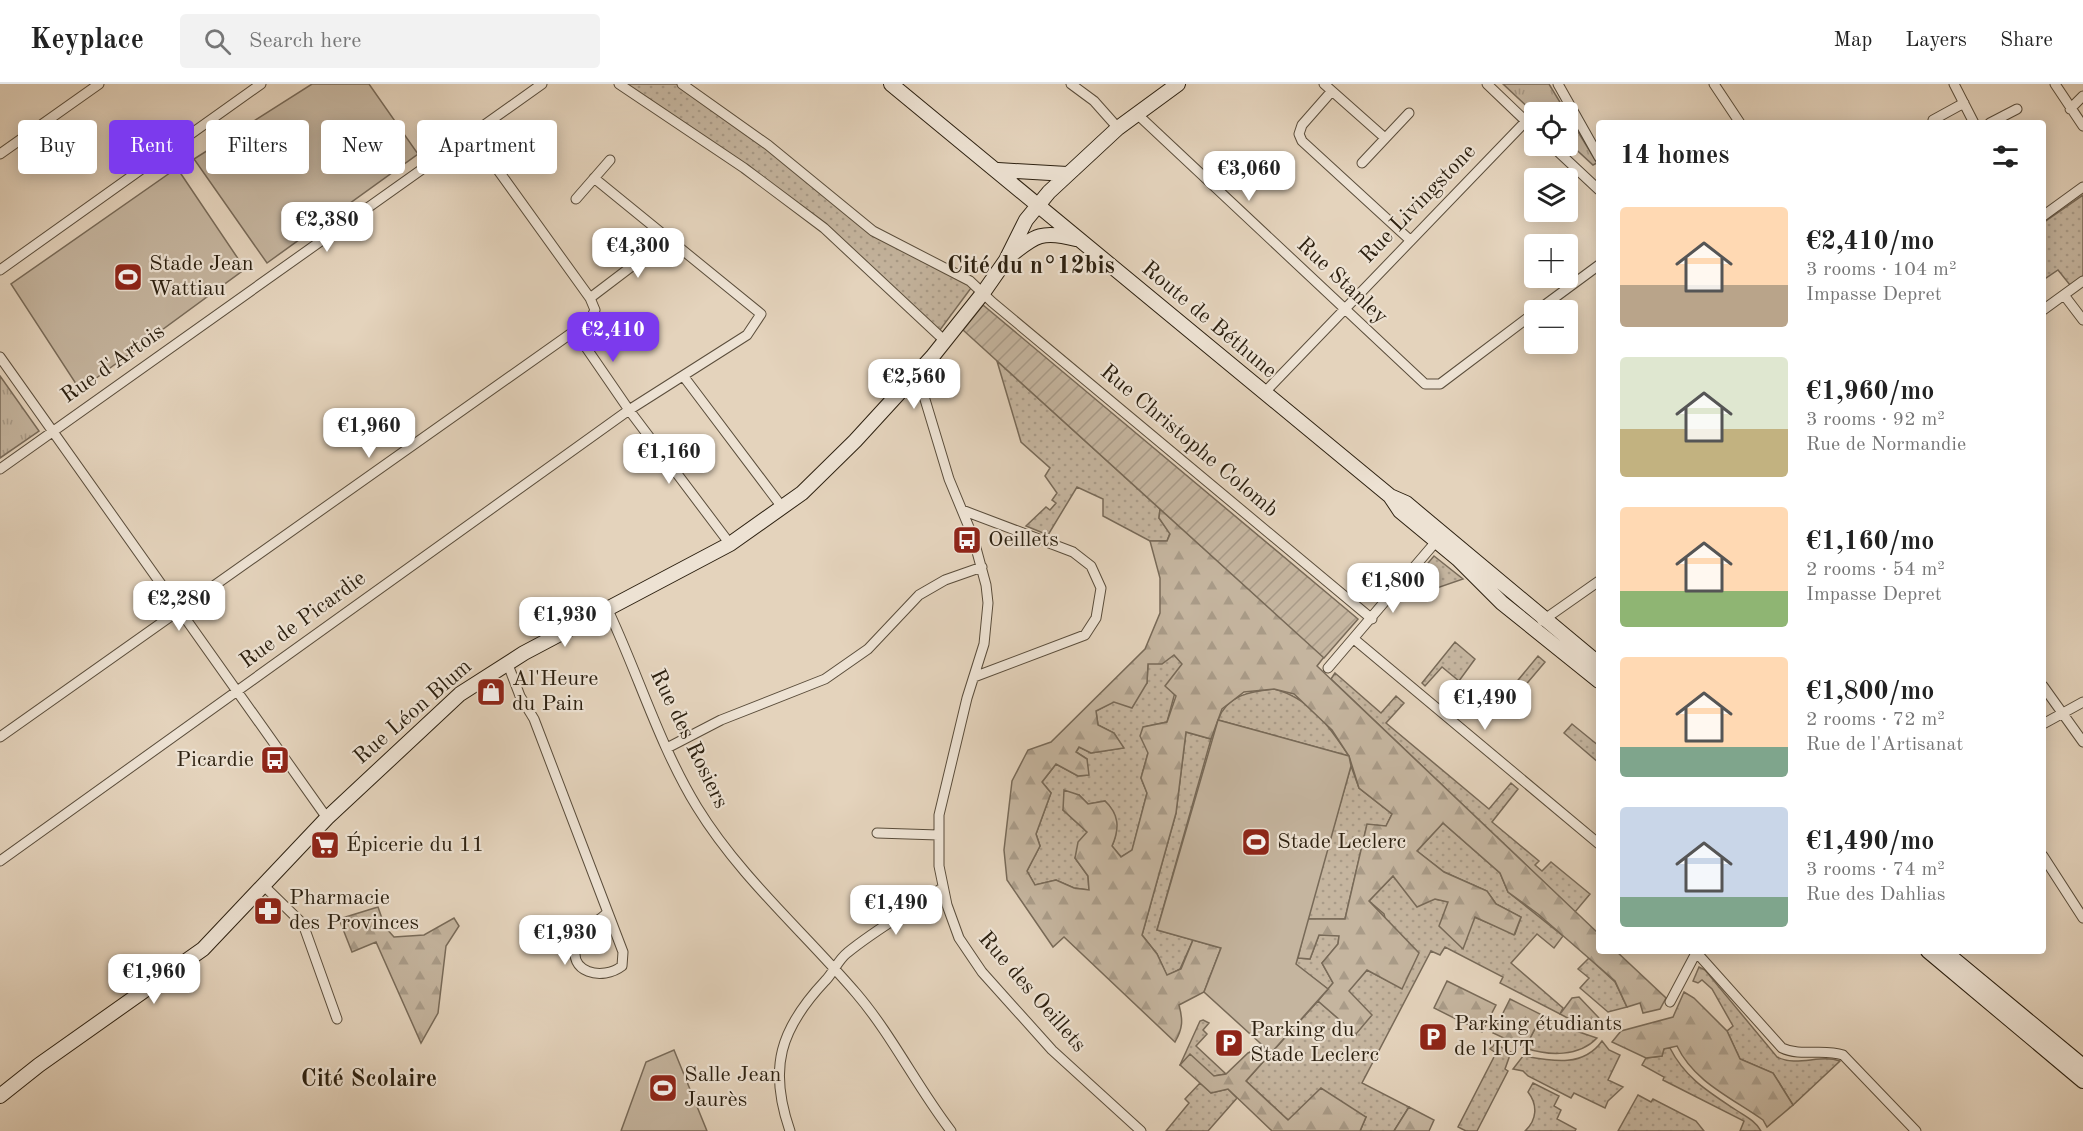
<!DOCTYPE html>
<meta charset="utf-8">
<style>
:root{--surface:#fff;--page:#f2f2f2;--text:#222;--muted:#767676;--line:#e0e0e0;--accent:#7c3aed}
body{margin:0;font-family:"Old Standard TT",serif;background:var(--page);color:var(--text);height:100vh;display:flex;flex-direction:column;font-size:22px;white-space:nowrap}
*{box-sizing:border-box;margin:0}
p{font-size:20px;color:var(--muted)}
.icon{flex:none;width:33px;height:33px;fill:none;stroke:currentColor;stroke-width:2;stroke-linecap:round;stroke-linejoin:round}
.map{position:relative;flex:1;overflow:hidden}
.sheet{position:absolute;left:1596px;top:36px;width:450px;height:834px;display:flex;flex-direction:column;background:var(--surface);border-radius:6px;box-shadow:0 3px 15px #0003}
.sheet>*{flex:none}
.hud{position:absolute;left:18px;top:36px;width:570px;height:54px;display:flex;gap:12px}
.buttons{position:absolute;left:1524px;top:18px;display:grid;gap:12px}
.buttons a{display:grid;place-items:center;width:54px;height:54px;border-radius:6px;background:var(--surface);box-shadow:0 3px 15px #0003;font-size:30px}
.price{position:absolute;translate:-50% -51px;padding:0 14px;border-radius:12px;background:#fff;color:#222;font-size:20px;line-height:39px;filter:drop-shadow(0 2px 3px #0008)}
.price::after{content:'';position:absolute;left:50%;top:36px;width:18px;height:14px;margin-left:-9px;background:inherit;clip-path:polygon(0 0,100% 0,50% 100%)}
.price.active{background:var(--accent);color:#fff}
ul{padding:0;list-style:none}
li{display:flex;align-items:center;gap:18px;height:150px;padding:0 24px}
li span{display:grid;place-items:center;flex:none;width:168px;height:120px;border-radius:6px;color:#555}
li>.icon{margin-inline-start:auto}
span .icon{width:72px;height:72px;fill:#fffc;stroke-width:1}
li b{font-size:26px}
h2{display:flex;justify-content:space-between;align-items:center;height:72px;padding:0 24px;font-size:26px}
.tag{padding:0 21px;border-radius:6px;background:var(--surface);box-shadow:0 3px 15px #0003;font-size:21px;line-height:54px}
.tag.active{background:var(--accent);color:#fff}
header{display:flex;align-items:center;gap:36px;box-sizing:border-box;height:84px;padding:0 30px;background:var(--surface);border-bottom:2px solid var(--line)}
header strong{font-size:28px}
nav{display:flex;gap:33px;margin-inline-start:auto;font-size:21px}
.search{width:420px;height:54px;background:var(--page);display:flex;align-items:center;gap:15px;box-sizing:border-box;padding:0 21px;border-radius:6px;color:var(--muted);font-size:22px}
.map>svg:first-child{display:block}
.grass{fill:url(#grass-dots);stroke:#786a58;stroke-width:1.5}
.forest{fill:url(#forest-firs);stroke:#786a58;stroke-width:1.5;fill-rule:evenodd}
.park{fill:url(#park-tufts);stroke:#786a58;stroke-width:1.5}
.garden{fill:url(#garden-furrows);stroke:#786a58;stroke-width:1.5}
.pitch{fill:#c5b59f;stroke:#786a58;stroke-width:1.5}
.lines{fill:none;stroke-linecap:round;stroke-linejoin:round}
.street-casing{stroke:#5a4d3b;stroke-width:11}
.secondary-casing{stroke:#2c2010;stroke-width:16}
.street{stroke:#ede2d3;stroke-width:9}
.secondary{stroke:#ede2d3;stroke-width:14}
.labels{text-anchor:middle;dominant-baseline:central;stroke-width:4.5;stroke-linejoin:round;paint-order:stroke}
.street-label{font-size:22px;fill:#2c2010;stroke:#ede2d3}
.poi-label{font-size:22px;fill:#2c2010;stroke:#ede2d3;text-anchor:start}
.neighbourhood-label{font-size:24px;font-weight:bold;fill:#2c2010;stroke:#ede2d3}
</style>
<header>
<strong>Keyplace</strong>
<div class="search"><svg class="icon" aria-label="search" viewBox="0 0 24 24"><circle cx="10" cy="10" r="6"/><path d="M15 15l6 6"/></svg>Search here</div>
<nav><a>Map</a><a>Layers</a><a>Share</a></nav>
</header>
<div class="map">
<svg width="2083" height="1047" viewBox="0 0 2083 1047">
<defs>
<pattern id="grass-dots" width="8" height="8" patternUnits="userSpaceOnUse" patternTransform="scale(1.5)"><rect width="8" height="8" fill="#c5b59f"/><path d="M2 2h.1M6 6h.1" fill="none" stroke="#a99b88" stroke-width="1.8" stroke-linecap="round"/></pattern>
<pattern id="forest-firs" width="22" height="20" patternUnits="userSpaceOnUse" patternTransform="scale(1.5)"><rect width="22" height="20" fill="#c5b59f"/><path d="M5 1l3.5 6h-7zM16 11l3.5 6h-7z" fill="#a99b88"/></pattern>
<pattern id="park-tufts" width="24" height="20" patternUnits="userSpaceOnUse" patternTransform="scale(1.5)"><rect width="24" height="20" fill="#c5b59f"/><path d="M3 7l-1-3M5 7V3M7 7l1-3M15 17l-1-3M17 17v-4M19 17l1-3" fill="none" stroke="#a99b88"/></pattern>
<pattern id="garden-furrows" width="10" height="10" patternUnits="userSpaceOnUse" patternTransform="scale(1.5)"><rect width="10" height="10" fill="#c5b59f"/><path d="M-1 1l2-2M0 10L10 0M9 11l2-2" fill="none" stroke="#a99b88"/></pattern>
</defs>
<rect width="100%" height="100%" fill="#e4d3bc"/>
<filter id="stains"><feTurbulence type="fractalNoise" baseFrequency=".00333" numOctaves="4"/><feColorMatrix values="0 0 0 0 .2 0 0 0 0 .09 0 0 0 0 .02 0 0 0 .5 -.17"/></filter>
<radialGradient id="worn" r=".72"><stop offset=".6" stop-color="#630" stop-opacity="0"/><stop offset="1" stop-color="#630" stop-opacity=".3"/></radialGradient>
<path class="grass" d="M618,0H684L873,147L974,200L937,250L824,144Z
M2083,111V192L2070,201L2058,186L2043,196V139Z
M997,277L1160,425L1159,434L1170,449L1167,457H1150L1103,432V415L1077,403L1048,451L1026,442L1046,423L1050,426L1056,419L1052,416L1057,409L1045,392L1050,384L1021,358Z
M1434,472L1463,495L1437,504L1418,491Z
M1455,558L1475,575L1459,597L1442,583L1425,602L1422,599Z
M1174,571L1183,579L1167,638L1144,643L1148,669L1141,694L1147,709L1132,767L1121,773L1112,762C1119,747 1117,728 1105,717L1088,720L1079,711L1063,726L1087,748L1075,774L1088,792L1089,806L1074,804L1056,796L1035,801L1027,787L1040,762L1036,750L1051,709L1042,698L1056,680L1078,692L1088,691L1087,675L1076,668L1079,663L1091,669L1123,664L1114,649L1098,641L1096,627L1147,599L1148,579Z
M1538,572L1545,578L1501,630L1495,624Z
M1335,589L1381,629L1396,612L1404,619L1386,639L1489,725L1511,699L1518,705L1492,738L1539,777L1535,781L1542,787L1551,778L1590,810L1575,828L1331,595Z
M1274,605C1310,614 1329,642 1349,672L1218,636C1227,611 1251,607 1274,605Z
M1572,640L1599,662V679L1564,649Z
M1186,648L1211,655L1157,846L1193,856L1180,885L1167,892L1157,870L1142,851L1176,729Z
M1351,682L1359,704L1392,730L1386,742L1367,741L1345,835H1307Z
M1443,739L1500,789L1508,808L1563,852L1554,864L1537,850L1511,879L1563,924L1560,930L1500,899L1503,893L1445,863L1440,871L1431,867L1362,999L1409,1023L1394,1047H1360L1366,1033L1288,1036L1246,997L1318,917L1356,950L1348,907L1367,886L1402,904L1384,830L1369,817L1394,791L1435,815L1449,818L1462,864L1474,833L1515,850L1521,833L1496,820L1487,807L1444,788L1417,767Z
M1319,851H1339L1338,860L1322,879L1333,899L1328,905L1295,880L1298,874L1310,875Z
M1589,874L1615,898L1627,923L1608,928L1580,904L1589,894L1578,885Z
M1699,883L1705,886L1777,973C1797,983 1820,970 1840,977L1793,1021L1773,989L1740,975L1727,947L1733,942L1712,905L1702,896L1698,899L1693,897Z
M1542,931L1576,947L1597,954C1579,973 1549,972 1525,964Z
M1203,936L1209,939L1203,946L1207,950L1196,962L1226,990L1214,992L1180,981L1200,937Z
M1602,957L1609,966L1620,971L1608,996L1623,1003L1608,1017L1605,1024L1574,1009L1571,1014L1528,992L1523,987L1513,985L1523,972C1551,977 1583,984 1602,957Z
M1495,960L1511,968L1505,985L1508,987L1477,1047H1466L1458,1043L1496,969L1490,965Z
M1664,964H1670C1685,994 1709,1008 1736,1026C1745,1032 1756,1037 1761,1047H1740L1744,1037L1663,996L1664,993L1642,981L1646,974L1662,972Z
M1200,999L1211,1009L1228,1005L1237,1014L1208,1047H1166L1189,1019L1185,1015Z
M1533,999L1559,1012L1554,1022L1561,1026L1557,1035L1576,1045L1575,1047H1525C1537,1036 1538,1021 1528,1008Z
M1638,1011L1651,1018L1653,1015L1696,1037L1704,1047H1618Z"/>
<path class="forest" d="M1160,425L1324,573L1317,582L1599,850V867H1616L1666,914L1660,925L1643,929L1640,919L1627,923L1615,897L1538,830L1508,808L1500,789L1443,739L1417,767L1444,788L1487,807L1496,820L1521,833L1514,851L1475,833L1463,865L1439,842L1448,818L1435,815L1417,823L1393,792L1369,817L1419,869L1402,905L1367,886L1349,907L1372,931L1356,950L1318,917L1333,899L1322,879L1338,860L1339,852L1319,851L1310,875L1298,874L1307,835H1345L1367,740L1386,742L1392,730L1359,704L1349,672L1332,646L1294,610L1274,605L1244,608L1222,625L1211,655L1186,648L1176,729L1142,851L1157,870L1167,891L1181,885L1193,856L1221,864L1204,908L1179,921C1183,936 1183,944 1175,958L1064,853L1053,863L1007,796L1004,766L1012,697L1028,666L1051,658L1145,565L1160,529V494L1150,457H1167L1170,450L1159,434ZM1174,571L1182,580L1165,602L1176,612L1167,638L1143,643L1140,652L1148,669L1141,694L1147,709L1132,766L1121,773L1112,762C1120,744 1119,730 1105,717L1088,720L1079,711L1064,706L1063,726L1087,748L1078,758L1075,774L1088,792L1089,806L1074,804L1056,796L1035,801L1027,787L1040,762L1036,750L1051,709L1042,698L1056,680L1078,692L1089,691L1087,675L1076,668L1079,663L1091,669L1124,664L1114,649L1098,641L1096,627L1114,618L1132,624L1147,599L1148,580H1162Z
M378,823L385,843L394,853L424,851L454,834L459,842L446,862L438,929L421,959L376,858L352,868L339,835Z
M1447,897L1496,921L1482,948L1434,924Z
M1684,908L1694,914L1727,947L1740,975L1773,989L1793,1021L1767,1043L1763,1036C1732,1014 1694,998 1677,962L1664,965L1662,972L1646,974L1612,958L1621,947L1673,933Z
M1579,913L1599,934V945L1579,940L1560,930L1572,914Z
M1510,915L1542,931L1525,964L1493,949Z
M1263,962L1271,969L1246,997L1288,1036L1321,1004L1366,1033L1360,1047H1272L1228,1005L1211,1009L1180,981L1190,970L1214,992L1226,990L1248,969Z
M1409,1023L1434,1036L1429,1047H1394Z"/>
<path class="park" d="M1503,0H1549L1566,28L1534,29Z
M1568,31L1597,79L1593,81L1568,58Z
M0,292L39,347L0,374Z"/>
<path class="garden" d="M983,221L1358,535L1324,574L963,246Z"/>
<path class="pitch" d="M312,0H369L418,70L267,179L194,75Z
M177,84L245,185L80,306L11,200Z
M1218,636L1349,672L1351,682L1296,880L1328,905L1271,969L1204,908L1221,864L1157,846Z
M674,966L707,1047H621L646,978Z"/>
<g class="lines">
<g class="street-casing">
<path id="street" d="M619,0L744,84L824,144L945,257
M682,0L768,61L873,147L970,197L992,218L1372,535
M1071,0L1094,17L1118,44
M1324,0L1385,54
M1487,0L1534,45
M1558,0L1599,73
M1714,0L1740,39
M1954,0L1974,39
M2055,0L2083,42
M1331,8L1302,41L1299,50L1302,57L1410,156
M2070,25L2083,12
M1137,30L1425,300H1440L1534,229
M1933,36L1964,19
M1990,39L2017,25
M1552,62L1599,106
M0,70L99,0
M1362,79L1409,29
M576,115L610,76
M2043,132L2083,103
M0,186L261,0
M2064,211L2083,236
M590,214L669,154
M1538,226L1599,181
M2043,226L2083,197
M574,246L629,326L730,460
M0,273L327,734
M917,289L949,395L973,453L986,501L988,519L984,560L967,614L939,731V782L947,821L959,854L982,888L1052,966L1141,1047
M684,293L782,423
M1264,309L1526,37
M0,385L542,0
M962,426L1073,468L1091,482L1101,504L1096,534L1085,551L974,593
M607,524C638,589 659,661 697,723C740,793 802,846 856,909C892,951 917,1003 951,1047
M1542,537L1599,497
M1354,555L1599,760
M507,578L520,612L534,635L623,868L622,882C603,897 566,889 577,859C582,847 598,837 607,829
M1328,584L1439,454
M2043,602L2083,658
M2043,640L2083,618
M0,653L590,236L595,226L590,214L472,50
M667,664L721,636L825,595L868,565L919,511L945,496L982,483
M877,749L938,751
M2043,772L2083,834
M0,777L629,326L747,251L761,230L594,94
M264,802L303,840L337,935
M1696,868L1782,964C1801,973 1823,964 1843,971L1916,1047
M1670,918L1697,867
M790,1047C768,984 780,945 825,897C833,889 838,876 847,869C876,845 911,826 942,804"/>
</g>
<g class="secondary-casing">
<path id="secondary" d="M891,0L1390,412L1406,419L1599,580
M998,86L1067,90
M1010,172C1035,151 1043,146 1076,155
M1390,412L1400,427L1458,475L1502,519L1599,597
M1928,867L2083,997
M1944,867L2083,982
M0,1012L39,981L203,865L327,734L460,610L524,569L730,460L802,409L855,357L932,273L983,209L1006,176L1026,136L1049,108L1118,44L1178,0"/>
</g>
<use href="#street" class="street"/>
<use href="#secondary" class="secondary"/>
</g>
<defs>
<g id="stadium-square" transform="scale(1.5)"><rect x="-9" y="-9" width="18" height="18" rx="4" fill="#8f2418" stroke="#ede2d3"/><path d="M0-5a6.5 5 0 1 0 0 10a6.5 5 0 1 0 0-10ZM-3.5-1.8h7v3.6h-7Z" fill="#fff"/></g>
<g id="bus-square" transform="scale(1.5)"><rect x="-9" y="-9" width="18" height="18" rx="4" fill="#8f2418" stroke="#ede2d3"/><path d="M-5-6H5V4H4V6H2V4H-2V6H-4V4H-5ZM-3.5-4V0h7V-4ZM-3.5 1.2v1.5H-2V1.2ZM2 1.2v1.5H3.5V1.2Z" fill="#fff"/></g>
<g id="shop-square" transform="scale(1.5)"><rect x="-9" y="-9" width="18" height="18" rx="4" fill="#8f2418" stroke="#ede2d3"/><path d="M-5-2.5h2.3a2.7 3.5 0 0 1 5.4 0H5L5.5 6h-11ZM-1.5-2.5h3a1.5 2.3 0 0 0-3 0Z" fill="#fff"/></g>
<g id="supermarket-square" transform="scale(1.5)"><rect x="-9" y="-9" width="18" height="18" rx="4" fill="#8f2418" stroke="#ede2d3"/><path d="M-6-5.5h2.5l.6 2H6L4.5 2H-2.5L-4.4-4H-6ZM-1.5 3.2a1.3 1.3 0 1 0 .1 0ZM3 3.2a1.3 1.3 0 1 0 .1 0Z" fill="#fff"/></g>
<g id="pharmacy-square" transform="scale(1.5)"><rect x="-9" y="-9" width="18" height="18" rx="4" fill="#8f2418" stroke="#ede2d3"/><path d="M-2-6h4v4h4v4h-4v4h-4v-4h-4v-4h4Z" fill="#fff"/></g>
<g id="parking-square" transform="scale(1.5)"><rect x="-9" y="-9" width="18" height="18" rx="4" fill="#8f2418" stroke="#ede2d3"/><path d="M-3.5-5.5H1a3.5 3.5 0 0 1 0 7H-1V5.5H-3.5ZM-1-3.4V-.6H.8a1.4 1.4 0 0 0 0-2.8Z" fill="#fff"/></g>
</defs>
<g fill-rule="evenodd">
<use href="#stadium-square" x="128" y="193"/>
<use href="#bus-square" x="967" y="456"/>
<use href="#shop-square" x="491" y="608"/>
<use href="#bus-square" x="275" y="676"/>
<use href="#stadium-square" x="1256" y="758"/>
<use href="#supermarket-square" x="325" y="761"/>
<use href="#pharmacy-square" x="268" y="827"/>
<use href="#parking-square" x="1433" y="953"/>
<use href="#parking-square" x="1229" y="959"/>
<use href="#stadium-square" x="663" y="1004"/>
</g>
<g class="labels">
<g class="street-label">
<text transform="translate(1418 120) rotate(-46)">Rue Livingstone</text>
<text transform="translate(1342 197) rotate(43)">Rue Stanley</text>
<text transform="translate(1209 236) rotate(40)">Route de Béthune</text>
<text transform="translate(113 280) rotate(-35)">Rue d'Artois</text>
<text transform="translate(1189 357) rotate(40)">Rue Christophe Colomb</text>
<text transform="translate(303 536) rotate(-36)">Rue de Picardie</text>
<text transform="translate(413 628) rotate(-41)">Rue Léon Blum</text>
<text transform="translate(689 655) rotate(64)">Rue des Rosiers</text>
<text transform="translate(1032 908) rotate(49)">Rue des Oeillets</text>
</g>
<g class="poi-label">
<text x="149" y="180">Stade Jean<tspan x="149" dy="25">Wattiau</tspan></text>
<text x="988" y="456">Oeillets</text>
<text x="512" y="595">Al'Heure<tspan x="512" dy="25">du Pain</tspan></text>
<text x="254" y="676" text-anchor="end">Picardie</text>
<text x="1277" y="758">Stade Leclerc</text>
<text x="346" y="761">Épicerie du 11</text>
<text x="289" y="814">Pharmacie<tspan x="289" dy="25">des Provinces</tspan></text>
<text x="1454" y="940">Parking étudiants<tspan x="1454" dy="25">de l'IUT</tspan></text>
<text x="1250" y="946">Parking du<tspan x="1250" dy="25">Stade Leclerc</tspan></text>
<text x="684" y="991">Salle Jean<tspan x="684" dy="25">Jaurès</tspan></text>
</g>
<g class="neighbourhood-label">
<text x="1031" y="183">Cité du n°12bis</text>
<text x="369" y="996">Cité Scolaire</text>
</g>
</g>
<rect width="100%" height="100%" filter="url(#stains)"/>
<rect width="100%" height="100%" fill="url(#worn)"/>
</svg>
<div class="buttons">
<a><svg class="icon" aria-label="locate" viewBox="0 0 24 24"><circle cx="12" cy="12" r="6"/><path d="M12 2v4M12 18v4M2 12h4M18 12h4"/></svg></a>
<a><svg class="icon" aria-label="layers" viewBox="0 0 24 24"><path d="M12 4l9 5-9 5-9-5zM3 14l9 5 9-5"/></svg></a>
<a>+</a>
<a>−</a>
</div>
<b class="price" style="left:1249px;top:118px">€3,060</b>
<b class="price" style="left:327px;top:169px">€2,380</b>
<b class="price" style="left:638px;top:195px">€4,300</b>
<b class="price active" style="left:613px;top:279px">€2,410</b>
<b class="price" style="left:914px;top:326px">€2,560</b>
<b class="price" style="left:369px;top:375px">€1,960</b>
<b class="price" style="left:669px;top:401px">€1,160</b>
<b class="price" style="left:1393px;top:530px">€1,800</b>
<b class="price" style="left:179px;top:548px">€2,280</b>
<b class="price" style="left:565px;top:564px">€1,930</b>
<b class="price" style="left:1485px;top:647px">€1,490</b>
<b class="price" style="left:896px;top:852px">€1,490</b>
<b class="price" style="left:565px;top:882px">€1,930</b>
<b class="price" style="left:154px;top:921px">€1,960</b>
<div class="hud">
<a class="tag">Buy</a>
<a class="tag active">Rent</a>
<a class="tag">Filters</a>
<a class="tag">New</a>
<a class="tag">Apartment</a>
</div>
<section class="sheet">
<h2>14 homes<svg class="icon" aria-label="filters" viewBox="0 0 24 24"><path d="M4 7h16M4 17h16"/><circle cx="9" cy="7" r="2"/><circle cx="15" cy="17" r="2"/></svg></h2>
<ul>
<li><span style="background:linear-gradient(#ffd9b3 65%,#b9a48a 0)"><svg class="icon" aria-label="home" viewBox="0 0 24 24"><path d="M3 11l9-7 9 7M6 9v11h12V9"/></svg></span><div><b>€2,410/mo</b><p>3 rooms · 104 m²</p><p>Impasse Depret</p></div></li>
<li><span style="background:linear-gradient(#dfe7d0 60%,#c2b280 0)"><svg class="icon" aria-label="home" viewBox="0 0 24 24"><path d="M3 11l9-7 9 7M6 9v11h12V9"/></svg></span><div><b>€1,960/mo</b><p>3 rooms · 92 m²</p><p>Rue de Normandie</p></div></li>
<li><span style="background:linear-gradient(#ffd9b3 70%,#8fb573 0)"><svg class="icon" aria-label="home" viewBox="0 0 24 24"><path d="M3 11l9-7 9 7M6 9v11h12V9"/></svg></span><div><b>€1,160/mo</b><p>2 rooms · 54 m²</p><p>Impasse Depret</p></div></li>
<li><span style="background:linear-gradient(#ffd9b3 75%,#7fa58c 0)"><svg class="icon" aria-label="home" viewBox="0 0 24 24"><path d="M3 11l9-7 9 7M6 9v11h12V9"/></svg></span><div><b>€1,800/mo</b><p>2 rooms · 72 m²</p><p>Rue de l'Artisanat</p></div></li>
<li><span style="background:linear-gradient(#c9d6e8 75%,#7fa58c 0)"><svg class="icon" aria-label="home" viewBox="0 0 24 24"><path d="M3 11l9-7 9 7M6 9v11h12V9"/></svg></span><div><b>€1,490/mo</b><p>3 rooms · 74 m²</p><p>Rue des Dahlias</p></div></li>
</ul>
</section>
</div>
